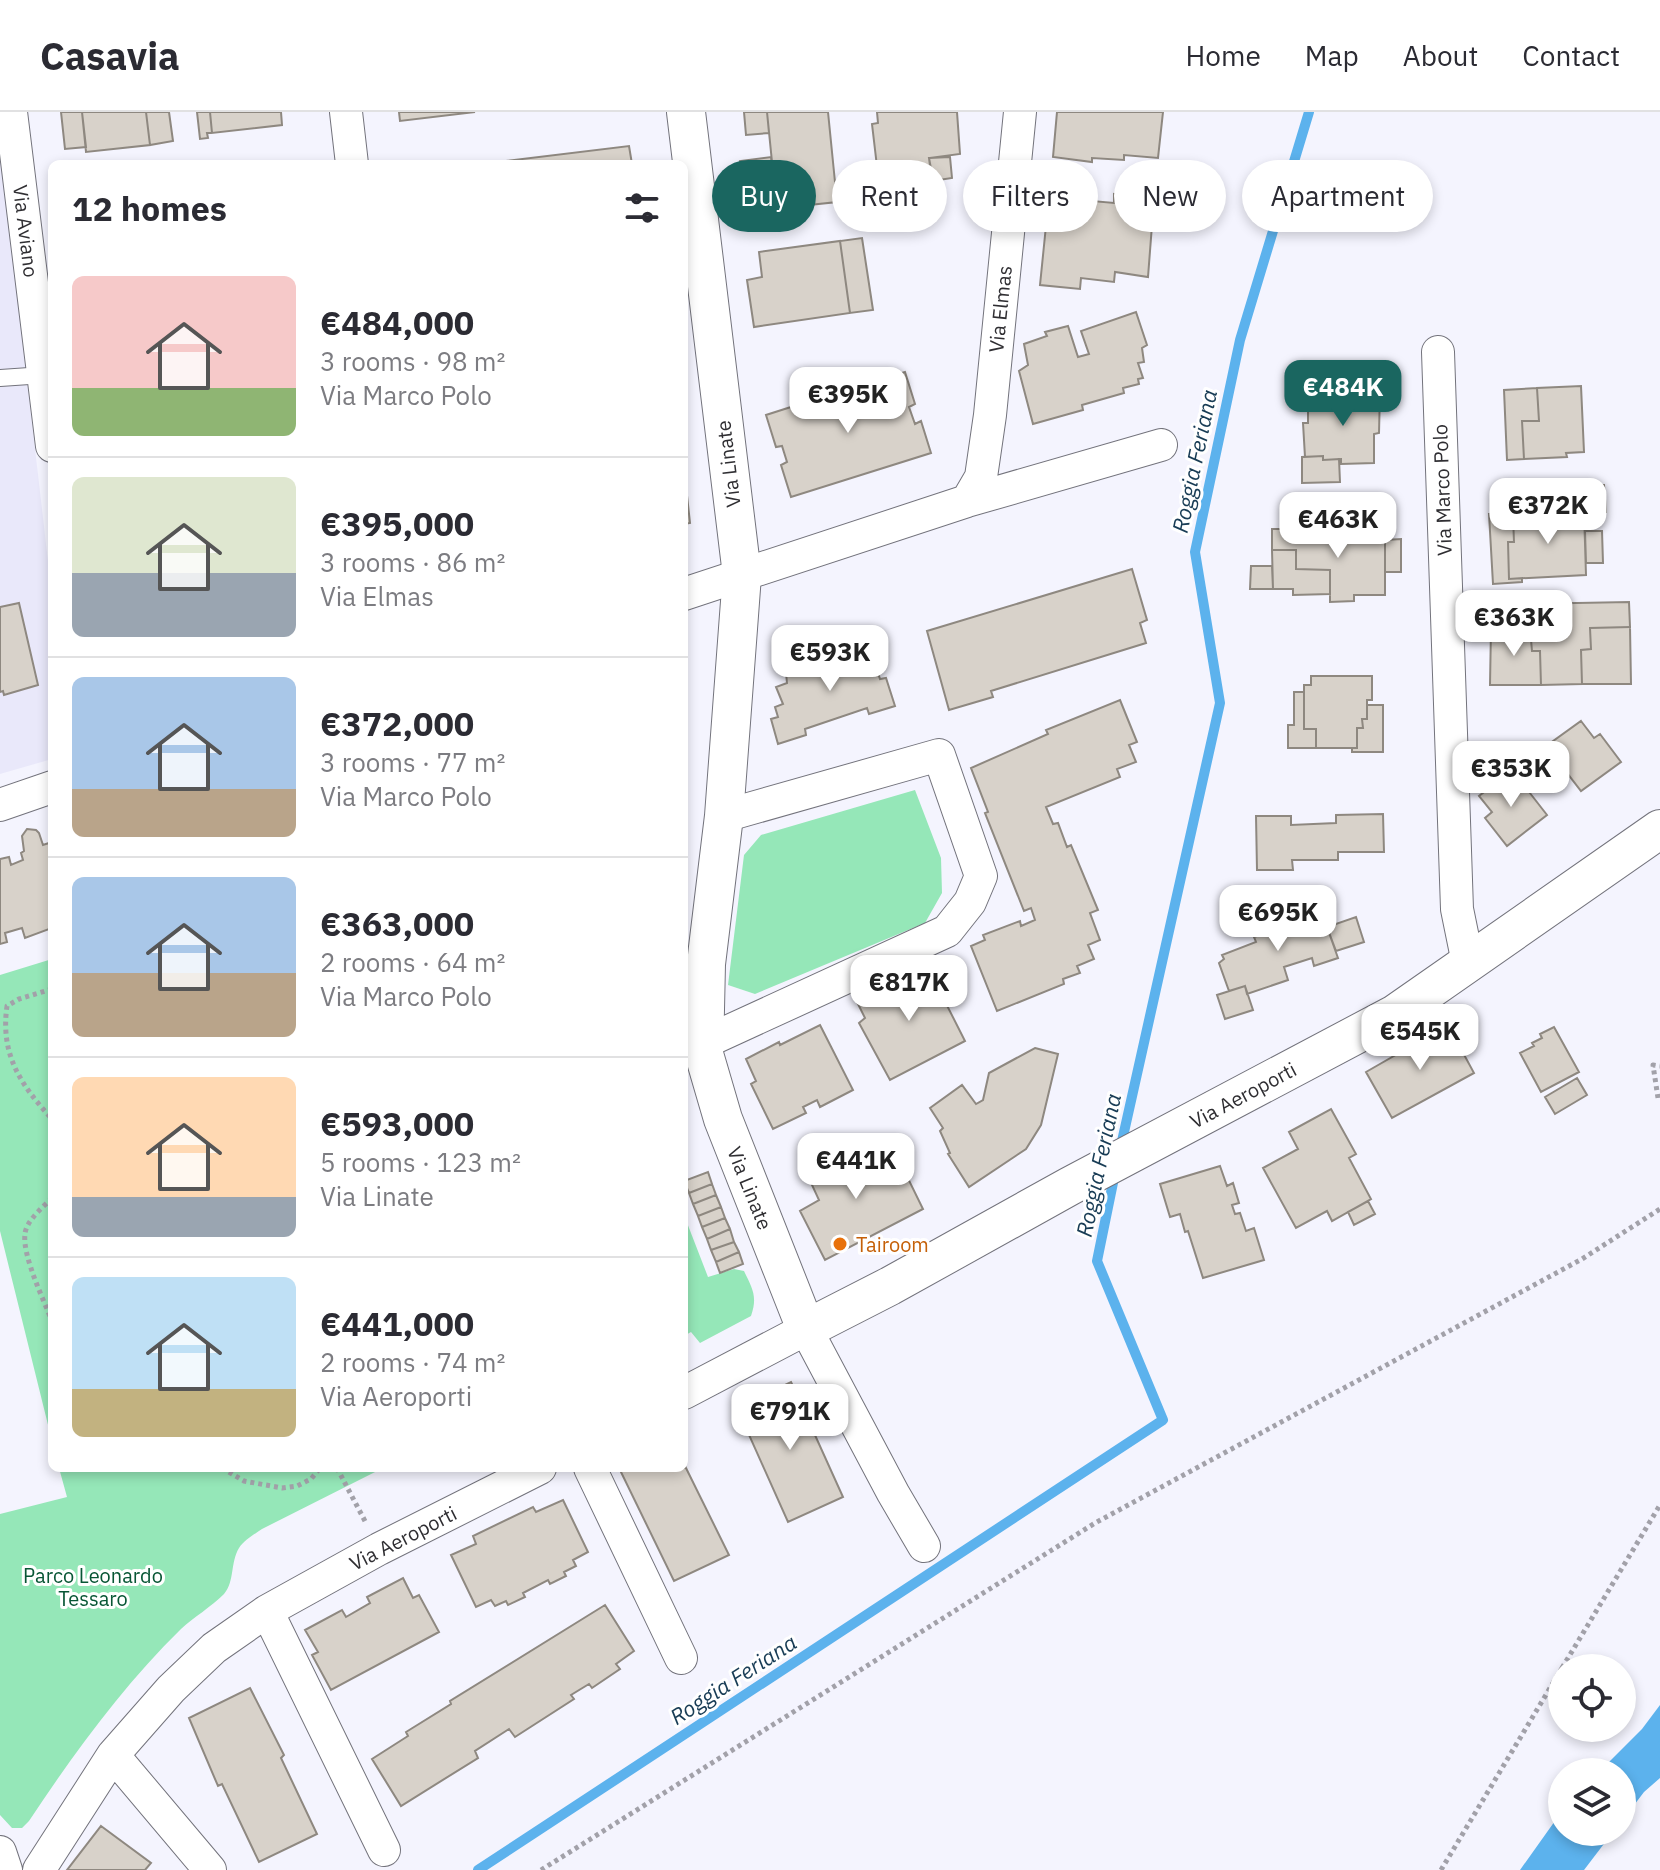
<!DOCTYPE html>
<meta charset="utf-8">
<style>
:root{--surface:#fff;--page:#f2f2f3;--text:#2b2b33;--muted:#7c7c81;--line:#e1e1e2;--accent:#1a6660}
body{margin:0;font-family:"IBM Plex Sans",sans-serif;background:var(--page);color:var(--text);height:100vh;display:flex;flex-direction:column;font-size:30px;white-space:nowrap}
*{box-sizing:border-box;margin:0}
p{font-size:26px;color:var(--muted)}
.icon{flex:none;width:44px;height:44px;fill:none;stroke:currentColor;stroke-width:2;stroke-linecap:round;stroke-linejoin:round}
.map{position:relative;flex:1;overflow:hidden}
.panel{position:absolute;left:48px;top:48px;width:640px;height:1312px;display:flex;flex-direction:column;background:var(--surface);border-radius:12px;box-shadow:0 4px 12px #0003}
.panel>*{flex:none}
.hud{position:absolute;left:712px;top:48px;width:760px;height:72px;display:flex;gap:16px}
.fabs{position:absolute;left:1548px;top:1542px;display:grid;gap:16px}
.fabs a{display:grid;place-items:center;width:88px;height:88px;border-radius:50%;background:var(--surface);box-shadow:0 4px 12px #0003;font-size:40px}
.price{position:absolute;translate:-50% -68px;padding:0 18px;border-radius:16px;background:#fff;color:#222;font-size:26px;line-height:52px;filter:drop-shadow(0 2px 4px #0008)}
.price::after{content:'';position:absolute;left:50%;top:48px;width:24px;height:18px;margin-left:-12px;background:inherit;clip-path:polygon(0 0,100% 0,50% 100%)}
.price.active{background:var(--accent);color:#fff}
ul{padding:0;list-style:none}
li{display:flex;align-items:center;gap:24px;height:200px;padding:0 24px}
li+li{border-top:2px solid var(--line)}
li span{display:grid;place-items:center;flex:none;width:224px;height:160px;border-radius:12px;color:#555}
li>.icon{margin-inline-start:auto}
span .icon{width:96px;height:96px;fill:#fffc;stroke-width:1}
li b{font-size:34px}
h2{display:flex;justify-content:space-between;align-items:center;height:96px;padding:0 24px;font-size:34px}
.tag{padding:0 28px;border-radius:36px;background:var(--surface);box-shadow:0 4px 12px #0003;font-size:28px;line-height:72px}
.tag.active{background:var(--accent);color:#fff}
header{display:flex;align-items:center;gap:48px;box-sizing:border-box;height:112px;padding:0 40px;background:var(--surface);border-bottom:2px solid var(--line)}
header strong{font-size:38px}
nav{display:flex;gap:44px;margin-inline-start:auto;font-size:28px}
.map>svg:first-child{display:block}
.built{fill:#e9e8fa}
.green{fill:#95e7b8}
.water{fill:#5cb2ed}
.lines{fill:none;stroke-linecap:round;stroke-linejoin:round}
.stream{stroke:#5cb2ed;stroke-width:10}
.building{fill:#d8d2ca;stroke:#8e8880;stroke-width:2}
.service-casing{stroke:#73737c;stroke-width:18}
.minor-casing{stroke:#73737c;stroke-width:34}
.tertiary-casing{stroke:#73737c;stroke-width:40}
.path{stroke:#a2a1a9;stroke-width:5;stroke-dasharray:4 4;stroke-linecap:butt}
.service{stroke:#fff;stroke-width:16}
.minor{stroke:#fff;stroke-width:32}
.tertiary{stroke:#fff;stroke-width:38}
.food-dot{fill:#e8710a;stroke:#fff;stroke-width:3}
.labels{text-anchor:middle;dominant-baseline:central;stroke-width:6;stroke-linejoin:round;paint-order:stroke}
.street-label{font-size:20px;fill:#2f2e32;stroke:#fff}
.food-label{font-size:20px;fill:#c56008;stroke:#fff;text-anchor:start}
.park-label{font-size:20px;fill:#085635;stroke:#fff}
.water-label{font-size:22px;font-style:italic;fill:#183c55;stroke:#fff}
</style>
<header>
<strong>Casavia</strong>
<nav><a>Home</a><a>Map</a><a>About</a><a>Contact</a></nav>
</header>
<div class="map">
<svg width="1660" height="1758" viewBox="0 0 1660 1758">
<rect width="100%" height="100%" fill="#f4f4fe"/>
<path class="built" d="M0,33L52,484V647L0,662Z"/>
<path class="green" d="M915,678L941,746L942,781L925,811L755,882L728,873L744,743L761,723Z
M52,847V1329L0,1119V863Z
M684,1103L708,1165L734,1157L744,1159C752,1176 758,1184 751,1204L700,1231L691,1220L684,1224Z
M59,1356H383L262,1417C255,1422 244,1428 239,1436C230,1451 235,1469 224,1482C211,1495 194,1505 181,1517C123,1574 74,1641 29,1709L22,1716H12L0,1703V1402L67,1385Z"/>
<path class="water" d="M1660,1593V1666L1644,1680L1622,1709V1660H1599L1642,1617Z
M1562,1699V1720H1613L1584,1758H1520Z"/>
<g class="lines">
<path class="stream" d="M1120,1038L1220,591L1195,440L1240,228L1309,0
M478,1758L1163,1308L1097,1149L1115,1061"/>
</g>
<path class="building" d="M61,0H82L86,35L65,37Z
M82,0H146L150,33L86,40Z
M146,0H169L173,29L150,33Z
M197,0H210L212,21H207L208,26L200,27Z
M210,0H281L282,13L212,21Z
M399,0H475L400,9Z
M744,0H767L769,21L746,23Z
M767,0H828L837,90L781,96L777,60H773Z
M877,0H957L960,42L929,46L934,73L880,80L872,12L878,11Z
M1057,0H1163L1158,46L1124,43V48L1092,46V50L1053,45Z
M629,34L632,52H482Z
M771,45L772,55H766L769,88L745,90L740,49Z
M950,45L952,66L932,69L929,46Z
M1114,82L1154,87L1148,165L1115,160L1114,170L1081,166L1080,177L1040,173L1048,94L1079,97L1081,88L1114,91Z
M862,126L873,198L850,201L840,129Z
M840,129L850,201L754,215L747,168L762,165L759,140Z
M1136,200L1147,233L1142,236L1144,250L1138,251L1143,266L1138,267L1139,272L1123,276L1124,281L1082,293L1083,298L1033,312L1019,259L1028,253L1024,232L1047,224L1045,220L1068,214L1078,245L1089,242L1081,219Z
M905,260L915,292L909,295L915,312L921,309L931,341L791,385L781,353L787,350L782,334L776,335L766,303L819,286L821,290L853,279L852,276Z
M1319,264H1338V285L1327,284V288H1319Z
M1581,274L1584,340L1566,341L1567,345L1524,347L1522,309H1539L1537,276Z
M1537,276L1539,309H1522L1524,347L1507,348L1504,278Z
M1380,279L1379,321L1374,322V351L1341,352V347L1323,348V344L1305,345L1303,311H1308V288H1327V284L1345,285V280Z
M1323,344V348L1339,347L1340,370L1302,371V345Z
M684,356L690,411L684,412Z
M1579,373H1604L1606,400H1579Z
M1584,399L1586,463L1509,467L1508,430H1514L1513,404L1536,403L1535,400Z
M1520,401V404H1513L1514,430H1508L1509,467L1522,466V470L1493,472L1489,402Z
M1272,417H1326V426H1385V483H1354V489L1330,490V458L1296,457V438H1272Z
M1585,419H1602L1603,451H1586Z
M1401,427V460H1385V428Z
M1272,438H1296V457L1330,458V482L1293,483V477H1273Z
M1251,454H1272L1273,477H1250Z
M1132,457L1147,508L1140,511L1146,531L991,579L993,585L949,598L927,519Z
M1629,490L1630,515L1590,516L1591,537L1581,538L1582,572L1541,573L1540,539H1532L1530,516H1520V492Z
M19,491L38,573L4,583L3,579L0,580V495Z
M1630,515L1631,572H1582L1581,538L1591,537L1590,516Z
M1491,516H1530L1532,539H1540L1541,573H1490Z
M869,533L880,567L886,566L895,594L869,602L867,596L805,617L806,623L778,632L771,607L778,605L775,595L783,592L776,575L787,571L786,561Z
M1311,564H1372V588H1367V607H1362L1363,616H1357V636H1316V617H1304V573H1311Z
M1294,580H1304V617H1316V636H1288V613H1294Z
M1120,588L1137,630L1129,633L1136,650L1117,657L1120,665L1046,695L1053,712L1058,711L1067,735L1071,733L1098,798L1090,801L1100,828L1088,833L1094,847L1077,854L1080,861L1063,867L1064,872L997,899L971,834L985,828L983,823L1020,809L1021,814L1035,808L1031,796L1024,799L985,701L988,700L971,656L1048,622L1046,618Z
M1367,593H1383V640H1352V636H1357V616H1363L1362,607H1367Z
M1581,609L1594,626L1600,622L1621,650L1581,679L1561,653L1563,652L1549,632Z
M1510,660L1525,678L1526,676L1547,703L1507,734L1485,706L1492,700L1479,684Z
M1383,702L1384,740H1338V748H1292L1293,758H1257L1256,704H1291V713L1336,711V703Z
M27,717L36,718L39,721L43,733L52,730V808L50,809L52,816L25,826L22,816L5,821L7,830L0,832V747L9,745L11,753L23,748L21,741L24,739L22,724Z
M1317,801L1319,807L1328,804L1331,814L1327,815L1338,846L1314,854L1312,846L1284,855L1288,868L1247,882L1245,874L1229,879L1219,851L1224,847L1222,843L1256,830L1254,825L1274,818L1271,810L1292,803L1294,809Z
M1356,805L1364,830L1336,839L1327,815Z
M927,854L965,929L890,968L859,911L865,906L857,890Z
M1245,874L1253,898L1225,907L1217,883Z
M820,913L853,978L820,995L817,988L803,995L806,1001L773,1017L751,972L756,969L746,947L779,930L780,933Z
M1448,913L1474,961L1392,1006L1366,960Z
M1554,915L1579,960L1541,980L1520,941L1534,934L1532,931L1542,926L1540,922Z
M1035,936L1058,942L1041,1013L1026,1037L969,1075L948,1042L950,1041L940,1019L943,1016L930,996L962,973L976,992L983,988L989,961Z
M1577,966L1587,983L1555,1002L1545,985Z
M1331,997L1356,1042L1349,1046L1371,1087L1332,1109L1327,1099L1296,1116L1263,1056L1298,1037L1289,1020Z
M858,1031L874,1059L899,1048L923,1097L825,1148L800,1099L819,1088L806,1060Z
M1220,1054L1227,1074L1233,1071L1239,1091L1232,1093L1235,1102L1240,1101L1246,1119L1254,1116L1264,1148L1203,1166L1188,1119L1185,1120L1180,1102L1170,1105L1160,1072Z
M708,1060L712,1072L689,1081L684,1069Z
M712,1072L716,1083L693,1092L689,1081Z
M716,1083L721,1095L698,1104L693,1092Z
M1368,1089L1375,1102L1354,1113L1348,1100Z
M721,1095L725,1106L702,1115L698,1104Z
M725,1106L730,1117L707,1127L702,1115Z
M730,1117L734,1130L711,1138L707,1127Z
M734,1130L739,1140L716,1150L711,1138Z
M739,1140L743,1152L720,1161L716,1150Z
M791,1270L843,1385L788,1410L737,1296Z
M684,1352L729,1443L674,1469L620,1358L625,1356H684Z
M563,1388L588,1440L573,1448L576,1454L564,1460L566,1464L550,1472L548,1468L523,1481L525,1485L508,1493L506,1489L495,1494L491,1488L476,1495L451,1443L476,1432L473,1424L533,1395L536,1400Z
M403,1466L413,1486L419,1483L439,1520L331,1578L312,1543L318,1540L305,1518L342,1498L346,1505L370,1491L367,1485Z
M605,1493L634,1539L616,1552L620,1557L592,1576L589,1572L571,1583L574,1587L515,1625L509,1617L475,1639L478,1646L401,1694L372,1647L408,1624L406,1620L451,1592L450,1589Z
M250,1576L284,1643L281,1646L317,1722L259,1750L222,1672L218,1674L189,1606Z
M101,1714L151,1751L145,1758H67Z"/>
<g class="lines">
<g class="service-casing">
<path id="service" d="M0,266L44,263"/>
</g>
<g class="minor-casing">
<path id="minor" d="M11,0L52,334
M346,0L352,52
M1438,240L1457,797L1468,851
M967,389L981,365L990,303L1020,0
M684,482L967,389L1161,333
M0,693L52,675
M703,931L947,819L970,790L981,764L939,643L724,704
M684,1281L806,1217L893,1381L924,1434
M590,1356L681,1546
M267,1499L384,1738
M113,1643L210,1758
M0,1740L6,1758
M39,1758L113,1643L171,1577L214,1536L267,1499L379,1437L540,1356"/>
</g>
<g class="tertiary-casing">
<path id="tertiary" d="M686,0L742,463L724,704L706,852L704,942L723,1007L806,1217L890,1174L1070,1074L1395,902L1660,717"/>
</g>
<path class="path" d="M52,877L19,887L7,894C0,943 21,973 52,1007
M1658,986L1653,953L1660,954
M52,1086C43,1095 26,1109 25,1122C22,1143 44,1189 52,1209
M222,1356L244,1369L282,1376L297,1374L311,1367L320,1356
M337,1356L366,1411
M1562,1556L1660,1393
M541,1758L1095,1411L1582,1147L1660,1097
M1441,1758L1562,1556"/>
<use href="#service" class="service"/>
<use href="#minor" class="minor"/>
<use href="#tertiary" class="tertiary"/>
</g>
<circle class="food-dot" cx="840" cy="1132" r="8"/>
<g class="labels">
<g class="street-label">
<text transform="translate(26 119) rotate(83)">Via Aviano</text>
<text transform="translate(1000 197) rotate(-84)">Via Elmas</text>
<text transform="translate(728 352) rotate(-97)">Via Linate</text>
<text transform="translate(1442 378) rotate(-92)">Via Marco Polo</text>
<text transform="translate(1243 983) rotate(-28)">Via Aeroporti</text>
<text transform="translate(750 1076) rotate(68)">Via Linate</text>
<text transform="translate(403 1426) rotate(-27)">Via Aeroporti</text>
</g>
<g class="food-label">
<text x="856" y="1132">Tairoom</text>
</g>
<g class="park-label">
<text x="93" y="1463">Parco Leonardo<tspan x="93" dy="23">Tessaro</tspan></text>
</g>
<g class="water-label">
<text transform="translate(1194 349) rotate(-78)">Roggia Feriana</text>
<text transform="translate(1098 1053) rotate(-78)">Roggia Feriana</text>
<text transform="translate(733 1567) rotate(-33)">Roggia Feriana</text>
</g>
</g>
</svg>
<div class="fabs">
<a><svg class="icon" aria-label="locate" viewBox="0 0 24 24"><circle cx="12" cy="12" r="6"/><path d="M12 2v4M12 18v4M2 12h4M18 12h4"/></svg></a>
<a><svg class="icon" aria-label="layers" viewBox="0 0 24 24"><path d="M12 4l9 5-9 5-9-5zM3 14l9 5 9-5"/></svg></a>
</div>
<b class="price active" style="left:1343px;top:316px">€484K</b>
<b class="price" style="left:848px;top:323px">€395K</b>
<b class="price" style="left:1548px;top:434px">€372K</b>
<b class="price" style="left:1338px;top:448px">€463K</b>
<b class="price" style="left:1514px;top:546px">€363K</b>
<b class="price" style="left:830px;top:581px">€593K</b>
<b class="price" style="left:1511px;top:697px">€353K</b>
<b class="price" style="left:1278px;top:841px">€695K</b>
<b class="price" style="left:909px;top:911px">€817K</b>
<b class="price" style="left:1420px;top:960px">€545K</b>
<b class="price" style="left:856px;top:1089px">€441K</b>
<b class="price" style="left:790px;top:1340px">€791K</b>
<div class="hud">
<a class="tag active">Buy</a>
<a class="tag">Rent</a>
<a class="tag">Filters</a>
<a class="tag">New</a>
<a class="tag">Apartment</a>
</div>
<section class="panel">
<h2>12 homes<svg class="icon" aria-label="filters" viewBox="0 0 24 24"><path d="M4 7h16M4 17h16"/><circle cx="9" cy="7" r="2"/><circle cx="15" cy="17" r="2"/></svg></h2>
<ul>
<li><span style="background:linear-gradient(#f6c9c9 70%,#8fb573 0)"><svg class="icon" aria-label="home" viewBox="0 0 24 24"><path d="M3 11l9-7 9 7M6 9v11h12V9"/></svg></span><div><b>€484,000</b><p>3 rooms · 98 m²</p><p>Via Marco Polo</p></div></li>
<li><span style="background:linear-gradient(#dfe7d0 60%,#9aa5b1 0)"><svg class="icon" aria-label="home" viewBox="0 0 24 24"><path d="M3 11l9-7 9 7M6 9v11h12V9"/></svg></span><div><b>€395,000</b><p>3 rooms · 86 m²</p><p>Via Elmas</p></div></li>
<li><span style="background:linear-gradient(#a9c7e8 70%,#b9a48a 0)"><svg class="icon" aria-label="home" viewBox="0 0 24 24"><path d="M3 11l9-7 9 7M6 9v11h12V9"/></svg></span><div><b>€372,000</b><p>3 rooms · 77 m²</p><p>Via Marco Polo</p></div></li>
<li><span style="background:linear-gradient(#a9c7e8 60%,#b9a48a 0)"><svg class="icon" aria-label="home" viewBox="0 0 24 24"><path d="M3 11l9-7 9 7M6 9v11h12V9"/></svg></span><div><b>€363,000</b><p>2 rooms · 64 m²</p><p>Via Marco Polo</p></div></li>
<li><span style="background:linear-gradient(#ffd9b3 75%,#9aa5b1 0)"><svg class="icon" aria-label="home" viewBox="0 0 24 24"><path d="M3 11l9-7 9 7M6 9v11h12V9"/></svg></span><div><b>€593,000</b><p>5 rooms · 123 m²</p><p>Via Linate</p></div></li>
<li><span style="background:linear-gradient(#bfe0f5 70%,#c2b280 0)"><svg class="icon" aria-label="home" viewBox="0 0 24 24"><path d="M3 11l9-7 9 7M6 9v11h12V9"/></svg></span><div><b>€441,000</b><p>2 rooms · 74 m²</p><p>Via Aeroporti</p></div></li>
</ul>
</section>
</div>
